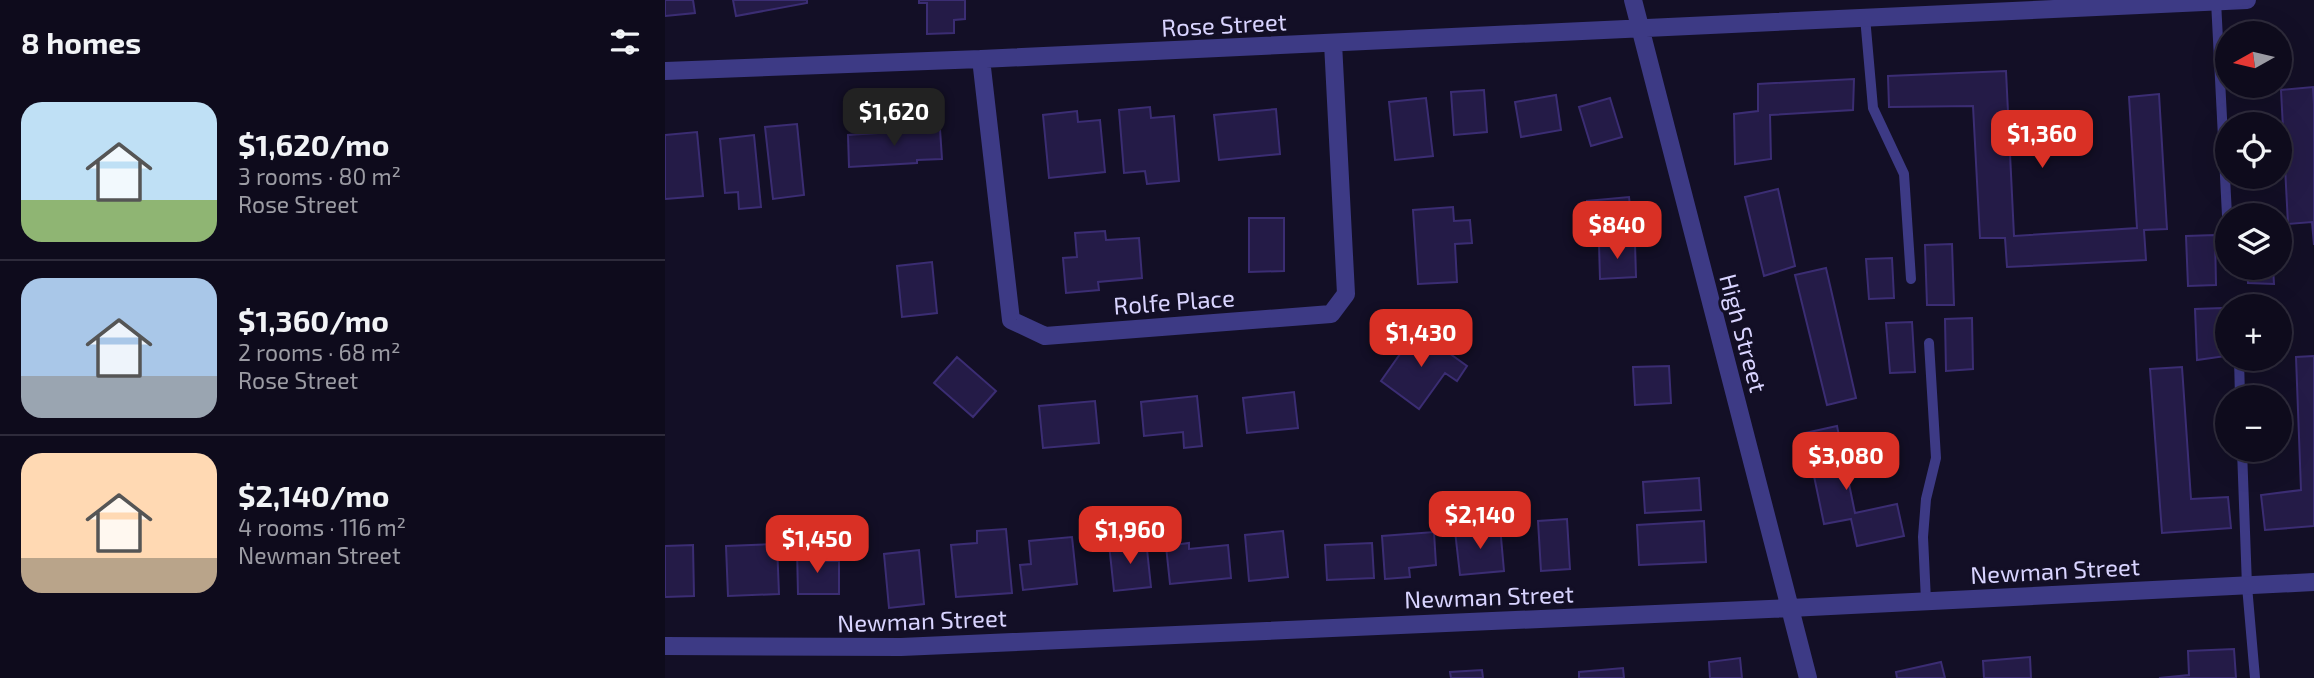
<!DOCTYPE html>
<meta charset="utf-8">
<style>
:root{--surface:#0e0b1c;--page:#171425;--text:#f1f3f6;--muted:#9b9ba3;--line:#2e2b3b;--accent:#d93025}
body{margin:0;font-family:"Exo 2",sans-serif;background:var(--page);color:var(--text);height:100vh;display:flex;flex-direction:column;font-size:26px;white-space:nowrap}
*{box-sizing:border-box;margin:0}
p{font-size:23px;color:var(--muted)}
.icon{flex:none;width:38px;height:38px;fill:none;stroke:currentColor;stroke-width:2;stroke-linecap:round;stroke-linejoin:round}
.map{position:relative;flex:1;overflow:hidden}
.side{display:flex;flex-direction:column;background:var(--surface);width:665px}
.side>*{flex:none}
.needle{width:46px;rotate:262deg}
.fabs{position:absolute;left:1550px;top:21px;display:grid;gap:14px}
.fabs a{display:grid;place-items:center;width:77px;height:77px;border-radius:50%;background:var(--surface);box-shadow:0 7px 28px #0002,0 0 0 2px var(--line);font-size:35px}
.price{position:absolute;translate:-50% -60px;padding:0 16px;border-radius:14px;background:var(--accent);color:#fff;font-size:23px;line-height:46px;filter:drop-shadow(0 2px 4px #0008)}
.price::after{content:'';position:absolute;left:50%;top:42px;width:21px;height:16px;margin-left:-10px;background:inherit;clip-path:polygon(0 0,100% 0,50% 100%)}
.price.on{background:#222;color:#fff}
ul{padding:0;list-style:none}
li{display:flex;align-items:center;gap:21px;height:175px;padding:0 21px}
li+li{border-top:2px solid var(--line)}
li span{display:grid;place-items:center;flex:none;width:196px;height:140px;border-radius:21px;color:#555}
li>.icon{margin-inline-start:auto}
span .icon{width:84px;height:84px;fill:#fffc;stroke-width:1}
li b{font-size:30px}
h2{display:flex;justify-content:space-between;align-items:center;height:84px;padding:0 21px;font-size:30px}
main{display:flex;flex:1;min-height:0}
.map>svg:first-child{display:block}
.building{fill:#241b47;stroke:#3b2d73;stroke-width:2}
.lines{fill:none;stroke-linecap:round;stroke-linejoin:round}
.service{stroke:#3d3a85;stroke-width:10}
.minor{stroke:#3d3a85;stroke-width:18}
.labels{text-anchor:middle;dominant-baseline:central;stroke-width:6;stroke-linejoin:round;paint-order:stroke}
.street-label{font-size:24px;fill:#d9d4ff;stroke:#130f26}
</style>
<main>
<section class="side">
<h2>8 homes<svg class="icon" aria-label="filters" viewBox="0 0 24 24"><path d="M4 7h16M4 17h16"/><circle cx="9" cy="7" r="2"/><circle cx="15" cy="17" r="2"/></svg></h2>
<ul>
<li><span style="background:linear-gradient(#bfe0f5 70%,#8fb573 0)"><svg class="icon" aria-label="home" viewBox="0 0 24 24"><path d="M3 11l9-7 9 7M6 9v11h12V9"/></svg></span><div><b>$1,620/mo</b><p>3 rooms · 80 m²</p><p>Rose Street</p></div></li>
<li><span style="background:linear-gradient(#a9c7e8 70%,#9aa5b1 0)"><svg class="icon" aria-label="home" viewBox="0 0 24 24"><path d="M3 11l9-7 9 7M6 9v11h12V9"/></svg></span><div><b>$1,360/mo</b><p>2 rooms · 68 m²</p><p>Rose Street</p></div></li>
<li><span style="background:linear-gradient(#ffd9b3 75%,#b9a48a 0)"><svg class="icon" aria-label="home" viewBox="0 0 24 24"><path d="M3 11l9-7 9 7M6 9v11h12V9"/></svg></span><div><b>$2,140/mo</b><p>4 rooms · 116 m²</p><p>Newman Street</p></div></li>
</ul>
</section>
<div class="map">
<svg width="1649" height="678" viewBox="0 0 1649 678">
<rect width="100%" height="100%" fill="#130f26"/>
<path class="building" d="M0,0H28L30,13L0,16Z
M68,0H142V3L71,16Z
M254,0H300V19L289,20V33L262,34V3H254Z
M1341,71L1349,236L1472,228L1464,97L1494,94L1502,229L1479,230L1481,260L1342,267L1340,238H1315L1308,106L1224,107L1223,76Z
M1189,79L1188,110L1105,115L1106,159L1070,164L1069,114L1093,111V84Z
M1648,87L1649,105V245L1647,222L1623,224L1616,90Z
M819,90L822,132L789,135L786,92Z
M891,95L896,130L856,137L850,102Z
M761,98L768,156L730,160L724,102Z
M945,98L957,137L926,146L914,107Z
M485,107L486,118L509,116L514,181L482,184L480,171L459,173L454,110Z
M611,109L615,154L554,160L549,115Z
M412,111L413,122L435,120L440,172L384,178L378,115Z
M132,124L139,195L108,199L100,127Z
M275,129L277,159L252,160V163L184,167L183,135Z
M32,132L38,196L0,199V135Z
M89,135L96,207L74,209L73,192L60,193L55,139Z
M1113,189L1130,266L1099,276L1080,197Z
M964,197L968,233L925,238L922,201Z
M788,207L789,221L805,220L807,243L790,244L792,282L753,284L748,210Z
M584,218H619V271L584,272Z
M440,231L441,240L474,238L477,278L433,282L434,290L401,293L398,258L412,257L410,233Z
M1550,235L1551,285L1523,286L1521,236Z
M970,243L971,277L935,279L934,244Z
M1287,244L1289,305H1262L1260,245Z
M1227,258L1229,298L1204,299L1201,259Z
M267,262L272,313L237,317L232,266Z
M1161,268L1191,398L1162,405L1130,275Z
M1582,268H1608L1609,284L1583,283Z
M1557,308L1561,356L1532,360L1530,309Z
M1307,318L1308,369L1281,371L1280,319Z
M1247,322L1250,372L1225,373L1221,323Z
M752,330L802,366L792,381L780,373L754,409L716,381Z
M1649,356V526L1600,530L1596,495L1636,490L1631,357Z
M292,357L331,391L308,417L269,383Z
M1004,366L1006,403L970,405L968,367Z
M1517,367L1526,499L1563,497L1566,528L1497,533L1485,369Z
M629,392L633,428L582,433L578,398Z
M532,396L537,446L519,448L518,432L479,436L476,402Z
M430,401L434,443L378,448L374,406Z
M1172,426L1190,513L1232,504L1239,536L1192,546L1186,519L1159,524L1140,433Z
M1034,478L1036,510L980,513L978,482Z
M902,519L905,569L876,571L873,521Z
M1039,521L1041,562L974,565L972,525Z
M835,526L839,571L795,575L790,531Z
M341,529L347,593L291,597L286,545L312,543V531Z
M618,531L623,577L584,581L580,535Z
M769,532L771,565L744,568L745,577L720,579L717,536Z
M407,537L412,584L358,590L355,565L366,564L364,541Z
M481,540L486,587L449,591L444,544Z
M524,543V549L563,545L566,578L505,584L501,546Z
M707,543L709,578L662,580L660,545Z
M112,544L114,594L63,596L61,546Z
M28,545L29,596L0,597V546Z
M132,549H147V561H174V594H133Z
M254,550L259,604L224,608L219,554Z
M1569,649L1571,678H1494L1524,675L1523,651Z
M1365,657L1366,678H1319L1318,661Z
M1075,658L1077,678H1045L1044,662Z
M1276,662L1280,678H1232L1231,672Z
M958,668L959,678H914V672Z
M817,670L818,678H786L785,672Z"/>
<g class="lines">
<path class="service" d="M1551,1L1563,235
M1200,17L1208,108L1239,174L1246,279
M1574,359L1575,397
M1577,450L1582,586L1590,678
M1261,601L1258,537L1261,499L1271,458L1264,343"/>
<path class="minor" d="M968,0L1143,678
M316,59L346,320L380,336L666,314L681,294L668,43
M0,71L316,59L1582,0
M0,646L236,647L1125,608L1649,582"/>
</g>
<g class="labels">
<g class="street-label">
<text transform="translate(559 24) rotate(-3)">Rose Street</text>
<text transform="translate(509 301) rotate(-4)">Rolfe Place</text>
<text transform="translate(1079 333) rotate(75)">High Street</text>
<text transform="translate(1390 570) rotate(-3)">Newman Street</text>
<text transform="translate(824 596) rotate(-2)">Newman Street</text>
<text transform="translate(257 620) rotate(-2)">Newman Street</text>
</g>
</g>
</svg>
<div class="fabs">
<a><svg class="needle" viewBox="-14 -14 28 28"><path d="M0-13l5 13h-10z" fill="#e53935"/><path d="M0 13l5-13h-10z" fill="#9b9ba3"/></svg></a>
<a><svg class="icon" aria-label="locate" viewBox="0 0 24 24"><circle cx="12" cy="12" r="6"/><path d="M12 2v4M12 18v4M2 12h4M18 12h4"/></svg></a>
<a><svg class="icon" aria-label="layers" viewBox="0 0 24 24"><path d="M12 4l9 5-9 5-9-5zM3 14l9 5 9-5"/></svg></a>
<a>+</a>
<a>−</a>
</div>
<b class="price on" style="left:229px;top:148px">$1,620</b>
<b class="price" style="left:1377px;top:170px">$1,360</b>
<b class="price" style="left:952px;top:261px">$840</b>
<b class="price" style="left:756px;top:369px">$1,430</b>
<b class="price" style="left:1181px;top:492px">$3,080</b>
<b class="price" style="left:815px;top:551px">$2,140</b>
<b class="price" style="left:465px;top:566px">$1,960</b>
<b class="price" style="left:152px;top:575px">$1,450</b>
</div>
</main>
